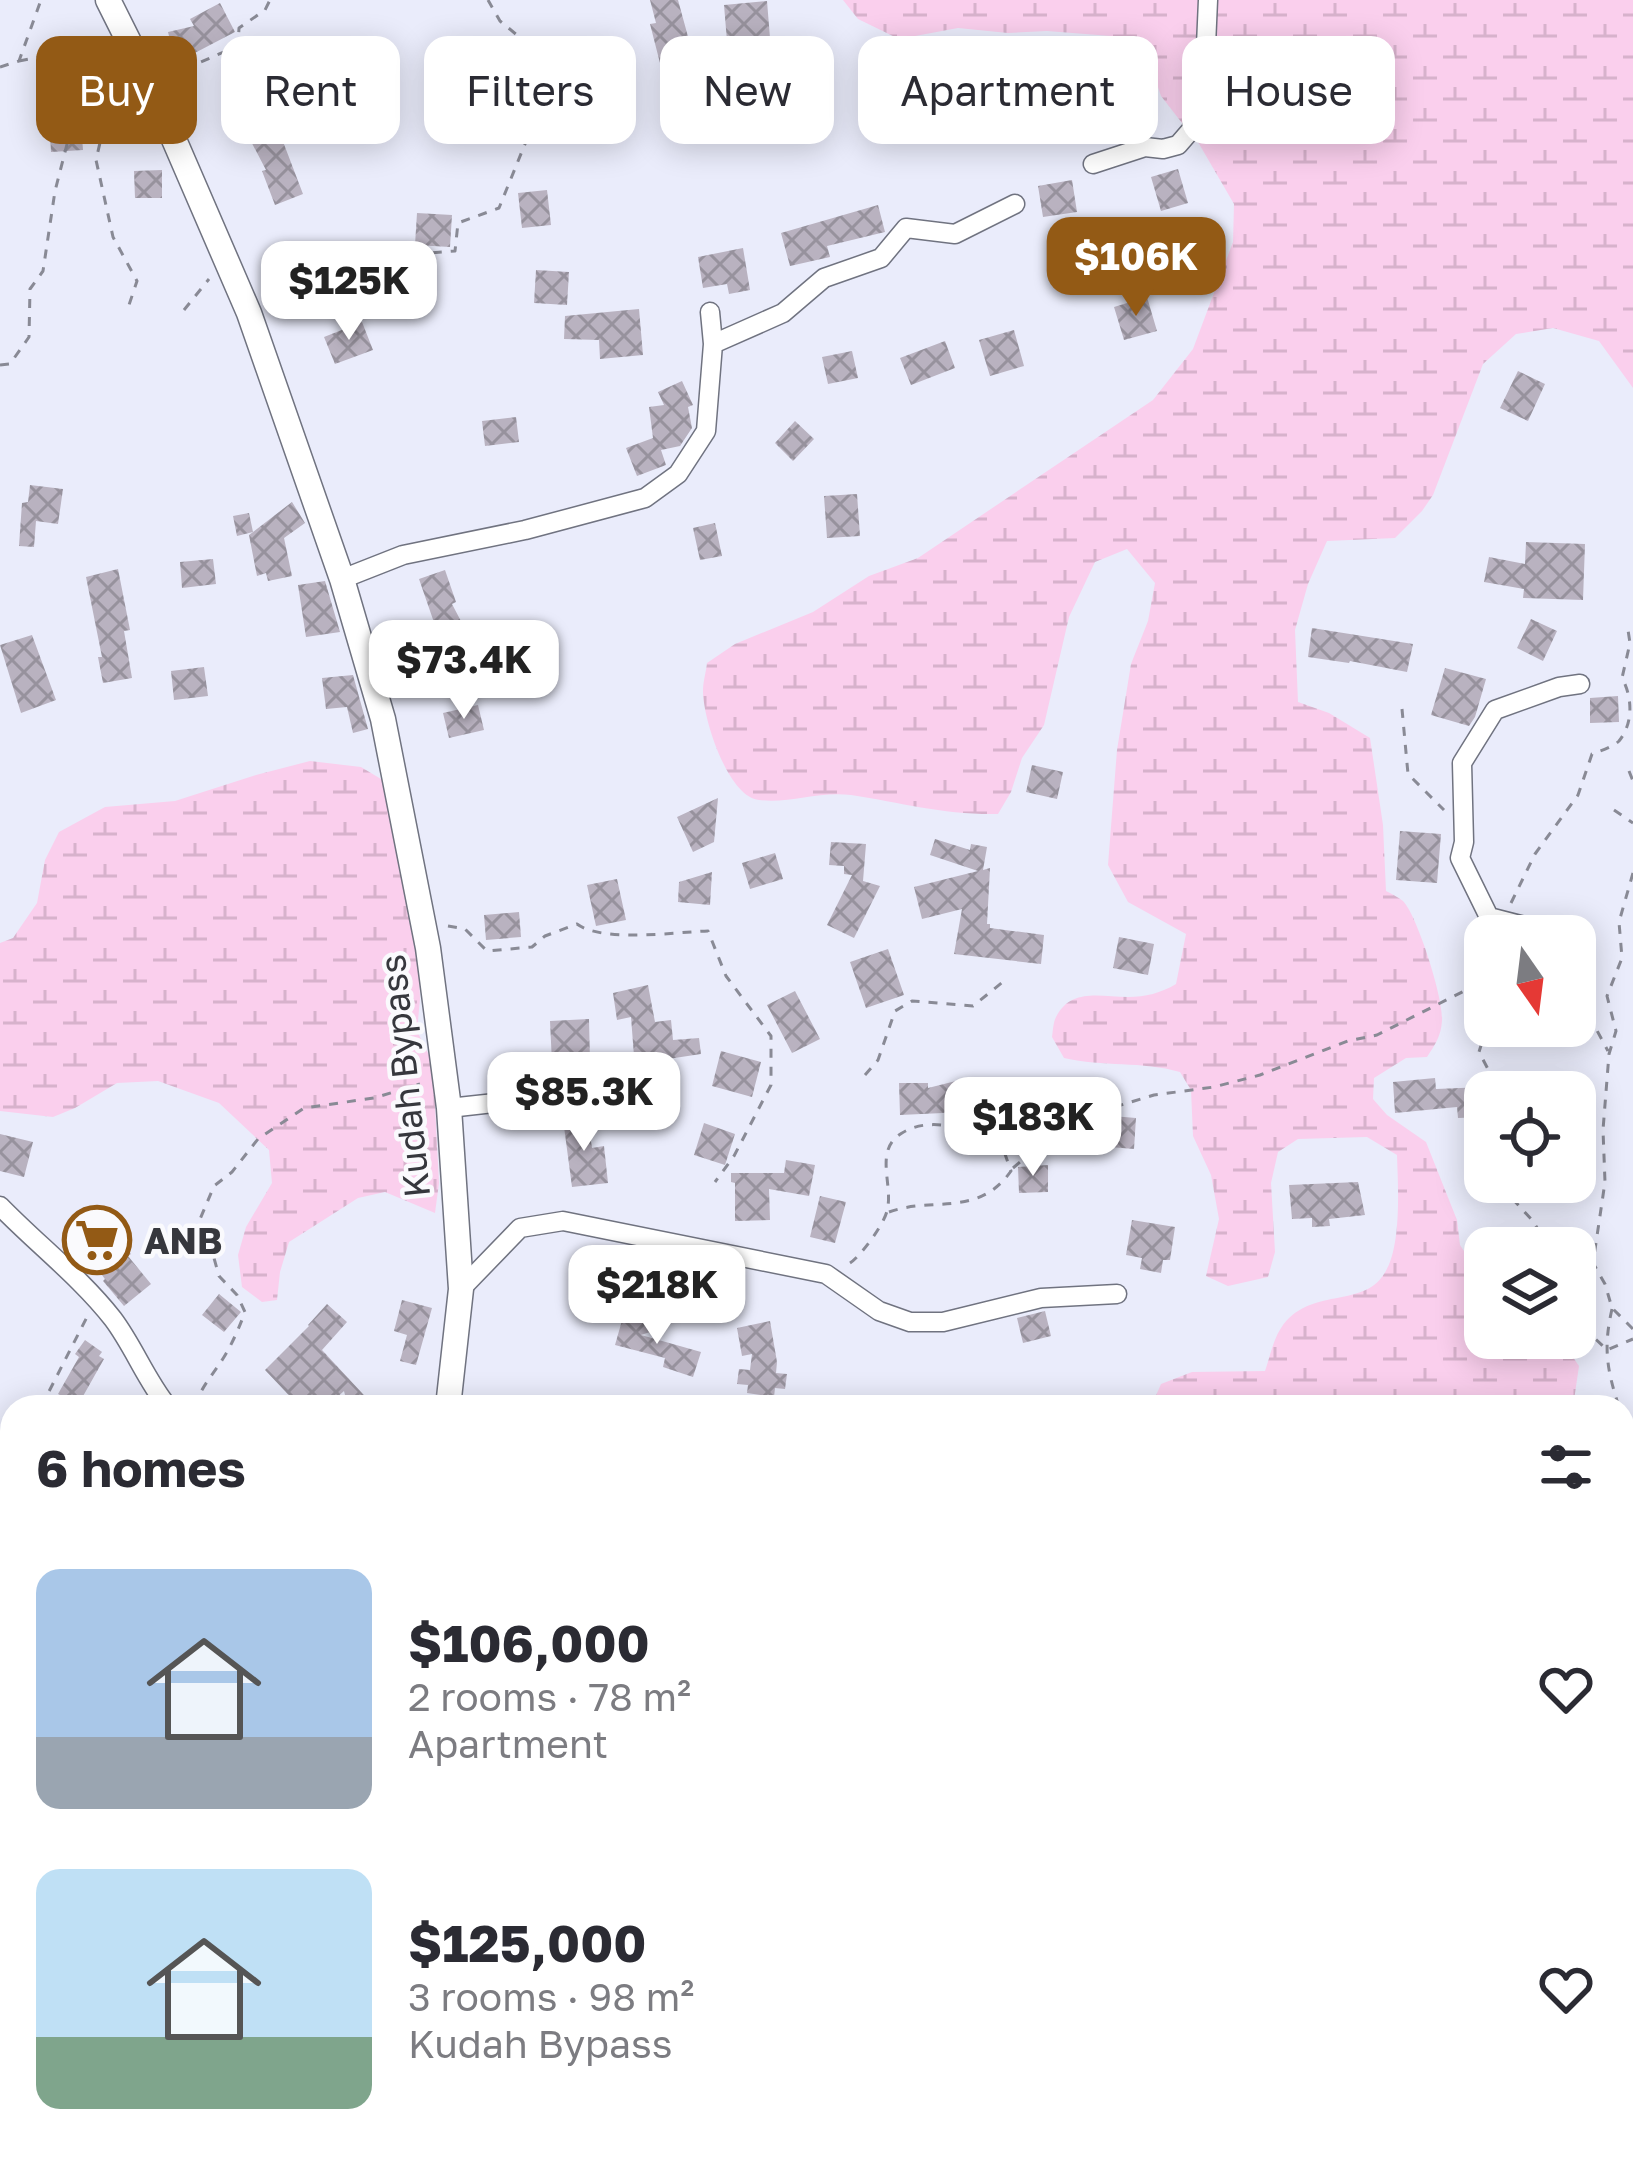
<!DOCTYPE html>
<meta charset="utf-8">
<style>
:root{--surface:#fff;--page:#f2f2f3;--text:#2b2b33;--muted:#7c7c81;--accent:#935a15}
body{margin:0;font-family:"Golos Text",sans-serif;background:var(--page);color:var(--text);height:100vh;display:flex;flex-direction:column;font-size:45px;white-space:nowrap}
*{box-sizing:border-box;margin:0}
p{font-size:39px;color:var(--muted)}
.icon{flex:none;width:66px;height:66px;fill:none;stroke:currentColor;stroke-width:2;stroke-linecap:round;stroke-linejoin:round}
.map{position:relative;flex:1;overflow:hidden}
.drawer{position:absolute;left:0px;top:1395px;width:1635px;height:768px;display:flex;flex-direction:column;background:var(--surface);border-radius:36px 36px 0 0;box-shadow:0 6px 30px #0003}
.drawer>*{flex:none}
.banner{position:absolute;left:36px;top:36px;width:1563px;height:108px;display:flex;gap:24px}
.needle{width:78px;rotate:166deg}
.buttons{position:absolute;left:1464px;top:915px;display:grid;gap:24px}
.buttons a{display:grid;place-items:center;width:132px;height:132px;border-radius:24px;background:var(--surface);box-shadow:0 6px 30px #0003;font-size:60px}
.price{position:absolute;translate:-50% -102px;padding:0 27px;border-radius:24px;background:#fff;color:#222;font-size:39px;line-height:78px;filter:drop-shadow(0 3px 6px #0008)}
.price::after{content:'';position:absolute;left:50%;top:72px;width:36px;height:27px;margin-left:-18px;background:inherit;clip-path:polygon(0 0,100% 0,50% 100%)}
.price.selected{background:var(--accent);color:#fff}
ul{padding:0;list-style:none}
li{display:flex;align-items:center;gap:36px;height:300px;padding:0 36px}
li span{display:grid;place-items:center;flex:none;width:336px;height:240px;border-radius:24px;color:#555}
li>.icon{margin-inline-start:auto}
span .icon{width:144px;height:144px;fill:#fffc;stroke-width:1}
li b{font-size:51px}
h2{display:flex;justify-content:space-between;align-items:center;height:144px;padding:0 36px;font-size:51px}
.pill{padding:0 42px;border-radius:24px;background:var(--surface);box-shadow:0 6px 30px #0003;font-size:42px;line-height:108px}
.pill.selected{background:var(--accent);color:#fff}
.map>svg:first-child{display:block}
.wetland{fill:url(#wetland-marsh)}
.building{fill:url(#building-cross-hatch)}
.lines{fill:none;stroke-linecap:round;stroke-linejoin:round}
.minor-casing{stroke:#707380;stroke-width:21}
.tertiary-casing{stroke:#707380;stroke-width:27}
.path{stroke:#898a95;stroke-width:3;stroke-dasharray:9 9;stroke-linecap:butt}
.minor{stroke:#fff;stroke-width:18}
.tertiary{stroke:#fff;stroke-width:24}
.labels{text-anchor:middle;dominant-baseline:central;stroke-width:9;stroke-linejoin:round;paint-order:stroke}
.street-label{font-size:36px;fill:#36373d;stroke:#fafafd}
.poi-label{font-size:36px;font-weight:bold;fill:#36373d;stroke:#fafafd;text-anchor:start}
</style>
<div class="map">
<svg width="1633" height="2163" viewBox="0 0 1633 2163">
<defs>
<pattern id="wetland-marsh" width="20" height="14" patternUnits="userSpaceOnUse" patternTransform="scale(3)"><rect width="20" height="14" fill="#facfed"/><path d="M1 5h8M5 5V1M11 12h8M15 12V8" fill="none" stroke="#d7b2cc"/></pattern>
<pattern id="building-cross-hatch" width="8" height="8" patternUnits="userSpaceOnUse" patternTransform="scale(3)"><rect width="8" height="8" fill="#b9b2c0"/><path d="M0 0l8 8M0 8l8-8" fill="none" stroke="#97929d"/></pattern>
</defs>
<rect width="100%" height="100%" fill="#eaecfb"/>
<path class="wetland" d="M843,0H1633V388L1599,341L1553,328L1516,334L1483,364L1433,495L1422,511L1395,538L1327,541L1308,584L1295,630L1298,702L1329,713L1370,738L1383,825L1386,891C1392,894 1398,897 1403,901C1417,915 1444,999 1442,1021C1441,1036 1435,1045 1427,1057L1406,1058L1374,1078L1373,1099L1387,1115L1426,1142L1457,1220L1460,1245L1479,1274L1485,1290V1338H1498L1503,1341L1507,1338H1560L1579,1366L1573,1407H1151L1161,1384L1192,1372L1265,1371C1270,1357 1273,1340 1281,1328C1309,1286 1362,1309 1384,1274C1402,1248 1398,1186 1397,1155L1367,1137L1298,1139L1278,1152L1271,1183L1275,1252L1268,1277L1228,1286L1206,1276L1219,1219L1211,1175L1193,1136L1191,1090L1180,1072C1142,1061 1103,1067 1064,1058L1052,1037C1053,1031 1053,1023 1056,1017C1071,987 1102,997 1128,997C1145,997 1161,993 1176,984L1186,934L1128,902L1108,865L1117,750L1131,664L1148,621L1155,583L1127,549L1095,562L1069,617L1044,725L1022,758L1011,792L998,814C944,815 903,803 851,795C818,791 789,804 759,800C728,797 703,719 703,691C703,682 706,672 707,663L735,644L813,612L869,576L918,558L1153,400L1193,349L1233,242L1234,204L1191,130L1182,123L1161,96L1148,58L1111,36L1047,31L1008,33L958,28L899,39L858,19Z
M310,761L361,767L391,785L417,920L420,999L417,1031L431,1059L434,1087L439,1183L435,1213L385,1192L358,1198L289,1242L280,1272L277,1300L262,1302L242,1287L238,1255L246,1227L272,1183L269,1150L219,1103L158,1081L117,1083L75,1108L53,1117L0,1111V943L13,938L37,903L45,860L59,832L105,807L175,801L256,775Z"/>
<path class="building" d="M650,0H678L693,55L660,63L650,24L656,23Z
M767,1L770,38L727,41L724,5Z
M220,3L235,32L187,57L175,60L168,32L194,26L190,19Z
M105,39L113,46L121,64L106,79L85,59Z
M365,58L374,85L344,95L335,68Z
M276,70L280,93L293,87L302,106L282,116L292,134L282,139L303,194L275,205L262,171L266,170L244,128L261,119L252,75Z
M944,76H971V103L937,102V116L869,122L867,93L911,92V87L944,85Z
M1047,81L1048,86L1054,84L1060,106L1046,109L1048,115L1028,120L1020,87Z
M80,111L83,150L51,152L49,113Z
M1178,169L1188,203L1161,211L1151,177Z
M162,170V198H135L134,171Z
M1072,180L1077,212L1043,217L1038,186Z
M547,190L551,225L522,228L518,193Z
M878,205L885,232L827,246L830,257L790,266L781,233Z
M417,213L452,215L450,247L415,245Z
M743,248L750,290L729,294L727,284L703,288L698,257Z
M536,270L569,272L567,305L534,303Z
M1147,297L1157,331L1124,340L1114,307Z
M639,309L643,355L600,359L599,340L564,339L565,316Z
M362,322L373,350L335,364L324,337Z
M1014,330L1024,366L990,376L979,340Z
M945,341L955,368L911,385L900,358Z
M852,351L858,378L828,384L822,357Z
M1518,371L1545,384L1528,421L1500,408Z
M682,381L693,405L688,407L692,428L680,446L661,450L666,465L637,476L626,448L653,438L649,407L664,405L658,392Z
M516,417L519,442L485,446L482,421Z
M795,421L814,439L793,461L775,443Z
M30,485L63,489L58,524L36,521L34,547L19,546L22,503L28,502Z
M857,494L860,536L827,538L824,496Z
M292,502L305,523L284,538L292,576L268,581L266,573L257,576L249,535L253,532L237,536L233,516L249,513L253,532Z
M715,523L722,556L700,560L693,528Z
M1526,542L1585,544L1583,600L1523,598L1524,589L1484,582L1489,557L1525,564Z
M213,559L216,584L182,588L180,562Z
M118,569L130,630L124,631L132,678L103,683L98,657H102L86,577Z
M445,570L456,602L452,604L476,650L444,666L430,639L438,634L419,579Z
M325,581L340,632L306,637L298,585Z
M1531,619L1557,631L1543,661L1517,648Z
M1312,628L1413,644L1407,672L1350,661L1349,663L1308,657Z
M32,635L56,700L21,713L0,645Z
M204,667L208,696L174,700L171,671Z
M1445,668L1486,679L1475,717L1469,726L1431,715Z
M353,675L368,729L353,733L347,707L326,709L322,678Z
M1618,696L1619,722L1590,723V698Z
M478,705L484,730L449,738L443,713Z
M1032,765L1063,772L1057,799L1026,792Z
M718,798L714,842L693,852L677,817Z
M1400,831L1441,834L1437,883L1396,880Z
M935,839L970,850L971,844L987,847L983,870L990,868L987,924H990V928L1044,935L1041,964L954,954L962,909L922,919L914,887L978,871L930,855Z
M831,842L866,844L863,881L880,886L854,938L827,925L852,875L844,874V866L829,865Z
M775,853L783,879L750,889L742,863Z
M712,872L710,905L678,902L679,882Z
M617,879L626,920L596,926L587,885Z
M519,912L521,937L486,940L484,915Z
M1119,937L1154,944L1148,975L1113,968Z
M888,949L904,995L866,1008L850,962Z
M648,985L655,1022L671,1020L673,1040L699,1038L701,1054L648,1062L647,1054L634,1056L631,1017L617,1020L613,993Z
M795,991L820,1039L792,1053L767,1005Z
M589,1019L590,1062L552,1063L550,1021Z
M721,1051L761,1062L752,1097L712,1086Z
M968,1078L970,1088L1018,1092L1017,1107L1074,1092L1076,1083L1107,1089L1100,1125L1052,1116L1021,1123L977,1119L976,1117L999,1111L987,1110V1102L943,1113L900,1115L899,1083H928V1088Z
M1435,1078L1436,1089L1485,1087V1117L1458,1118L1457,1107L1395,1113L1393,1082Z
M587,1115L592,1148L604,1146L608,1183L572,1187L563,1119Z
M1112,1116L1136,1118L1134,1149L1110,1147Z
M704,1123L735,1134L725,1165L694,1155Z
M0,1134L33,1142L24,1177L0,1171Z
M786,1160L815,1165L809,1196L769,1189L770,1220L735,1221V1183L731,1182V1173H784Z
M1048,1165V1192L1019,1193L1018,1167Z
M1358,1182L1365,1215L1329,1219L1330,1226L1312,1227V1218L1292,1219L1289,1185Z
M820,1196L846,1202L835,1243L810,1237Z
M1132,1220L1175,1227L1170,1260H1163L1161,1273L1140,1269L1142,1258L1126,1255Z
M120,1241L131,1254L128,1256L151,1284L124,1306L103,1281L105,1279L93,1263Z
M730,1278L735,1304L699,1310L700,1314L679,1321L670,1297L707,1282Z
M219,1294L241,1312L224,1332L202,1315Z
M402,1300L432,1308L416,1365L400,1361L407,1335L394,1331Z
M327,1304L347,1322L322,1350L375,1407H348L344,1391L326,1407H300L265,1370L309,1326L308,1325Z
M1045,1311L1051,1336L1023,1343L1017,1318Z
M623,1317L662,1328L641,1335L701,1352L693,1377L663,1367L665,1358L615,1345Z
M770,1321L777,1362L776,1373L787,1374L785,1389L775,1388L774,1397L747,1393L748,1385L737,1384L739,1369L750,1370L752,1354L742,1356L737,1328Z
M85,1340L102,1352L99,1356L104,1359L78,1405L58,1394L79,1357L75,1354Z"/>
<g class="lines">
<g class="minor-casing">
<path id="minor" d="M1093,164L1145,147L1163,149L1178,145L1191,130L1204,91L1208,0
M713,344L783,313L824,278L881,258L906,228L955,234L1015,204
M342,579L403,555L525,530L645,498L678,474L706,431L713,344L710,312
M1542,936L1540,930L1489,917L1460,858L1464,842L1462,763L1495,710L1559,687L1580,684
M449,1108L540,1098L613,1082
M0,1206C37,1244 81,1278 113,1319C134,1347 146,1380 168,1407
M461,1289L520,1228L563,1221L826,1274L879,1311L910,1322H943L1041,1298L1117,1294
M1633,1717L1628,1742L1631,1757L1633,1868
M1623,1929L1633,1917
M0,2063L12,2065
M761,2151L857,2163
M499,2163L508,2151
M1445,2163L1449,2151"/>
</g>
<g class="tertiary-casing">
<path id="tertiary" d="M108,0L150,84L249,313L342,579L383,719L428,948L449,1108L461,1289L448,1407
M390,2151V2163"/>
</g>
<path class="path" d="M19,61L50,55L64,60L96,91L116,88L121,83
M0,67L19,61L41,0
M168,76L238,46L239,28L265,10L270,0
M108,108L96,160L113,237L137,281L129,305
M264,290L272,279L318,285L403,255L455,251L458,223L499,208L540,107L541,55L500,21L488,0
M184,310L209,279
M0,365L10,364L29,337L30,289L43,271L55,191L73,121L106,107L116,88
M1402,709L1408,774L1444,810
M1629,771L1633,781
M1614,810L1633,823
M1633,873L1619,922L1622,958L1607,996L1616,1031L1609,1054L1603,1130L1605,1182L1593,1263L1605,1284L1612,1308L1633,1329
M1511,903L1535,854L1578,795L1592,754C1600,751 1613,747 1619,741C1633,724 1633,698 1622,678L1630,643L1628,630
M448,926L465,929L487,951L532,947L545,936L577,924C603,943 675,932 708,931L726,976L771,1036V1085L734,1156L715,1182
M1478,986L1485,1018
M1575,1003L1594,1025L1608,1051
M1487,1026L1479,1052L1500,1092
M865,1075L878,1060L895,1011L912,1001L973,1006L1004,981
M1013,1168L1038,1147
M1509,1182V1195L1532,1220L1548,1245L1566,1242L1581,1246L1592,1263
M889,1212C933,1196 978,1218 1011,1171L999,1137
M850,1263C861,1256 884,1224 887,1211C894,1185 873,1150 902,1133C942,1108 998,1147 1038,1146C1059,1145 1079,1129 1099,1124L1108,1109L1154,1095L1214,1087L1260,1075L1348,1041L1377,1035L1478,984H1485
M1612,1309C1603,1348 1607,1370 1619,1407
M1575,1311L1582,1326L1607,1350L1633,1339
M41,1407L87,1317
M195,1407C201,1386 213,1375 224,1357C233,1342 239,1328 245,1312L237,1295L219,1276L212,1251L198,1224L214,1186L232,1172L258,1139L304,1108L374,1098L420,1084
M1623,1420V1423
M4,1482L12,1466
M0,1580L12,1577
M1623,2025L1633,2029
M97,2151L99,2163
M1328,2151H1352L1369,2163"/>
<use href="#minor" class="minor"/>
<use href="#tertiary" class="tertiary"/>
</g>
<defs>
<g id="supermarket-ring" transform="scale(3.45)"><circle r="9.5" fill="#fafafd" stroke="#935a15" stroke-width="1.5"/><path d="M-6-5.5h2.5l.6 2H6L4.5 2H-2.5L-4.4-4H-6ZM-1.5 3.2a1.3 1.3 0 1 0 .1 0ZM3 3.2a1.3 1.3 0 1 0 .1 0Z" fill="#935a15"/></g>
</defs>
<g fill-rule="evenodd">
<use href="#supermarket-ring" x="97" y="1240"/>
</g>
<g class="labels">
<g class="street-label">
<text transform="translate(404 1076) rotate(-96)">Kudah Bypass</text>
</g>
<g class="poi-label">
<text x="144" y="1240">ANB</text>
</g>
</g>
</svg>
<div class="buttons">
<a><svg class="needle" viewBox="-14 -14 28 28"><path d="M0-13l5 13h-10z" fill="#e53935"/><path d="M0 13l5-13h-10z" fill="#7c7c81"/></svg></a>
<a><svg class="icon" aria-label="locate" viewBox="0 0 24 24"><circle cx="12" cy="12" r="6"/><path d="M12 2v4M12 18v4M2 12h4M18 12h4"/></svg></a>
<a><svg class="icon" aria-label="layers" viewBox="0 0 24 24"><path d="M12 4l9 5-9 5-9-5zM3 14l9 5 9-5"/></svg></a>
</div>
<b class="price selected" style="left:1136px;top:319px">$106K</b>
<b class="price" style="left:349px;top:343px">$125K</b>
<b class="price" style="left:464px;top:722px">$73.4K</b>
<b class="price" style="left:584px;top:1154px">$85.3K</b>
<b class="price" style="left:1033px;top:1179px">$183K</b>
<b class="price" style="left:657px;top:1347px">$218K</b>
<div class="banner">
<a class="pill selected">Buy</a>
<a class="pill">Rent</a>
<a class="pill">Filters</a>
<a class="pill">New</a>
<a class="pill">Apartment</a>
<a class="pill">House</a>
</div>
<section class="drawer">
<h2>6 homes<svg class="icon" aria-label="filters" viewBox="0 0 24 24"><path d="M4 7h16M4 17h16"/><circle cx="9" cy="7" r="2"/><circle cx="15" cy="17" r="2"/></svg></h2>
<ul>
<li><span style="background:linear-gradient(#a9c7e8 70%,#9aa5b1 0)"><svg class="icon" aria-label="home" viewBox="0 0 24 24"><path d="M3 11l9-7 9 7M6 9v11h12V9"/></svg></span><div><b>$106,000</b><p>2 rooms · 78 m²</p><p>Apartment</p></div><svg class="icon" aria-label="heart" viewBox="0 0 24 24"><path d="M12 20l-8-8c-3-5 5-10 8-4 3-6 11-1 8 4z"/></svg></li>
<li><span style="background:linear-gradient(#bfe0f5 70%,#7fa58c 0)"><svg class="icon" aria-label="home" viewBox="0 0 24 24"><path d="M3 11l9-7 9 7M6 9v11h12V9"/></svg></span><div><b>$125,000</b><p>3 rooms · 98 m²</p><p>Kudah Bypass</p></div><svg class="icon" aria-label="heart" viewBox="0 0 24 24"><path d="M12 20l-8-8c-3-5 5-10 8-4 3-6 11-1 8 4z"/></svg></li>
</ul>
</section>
</div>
